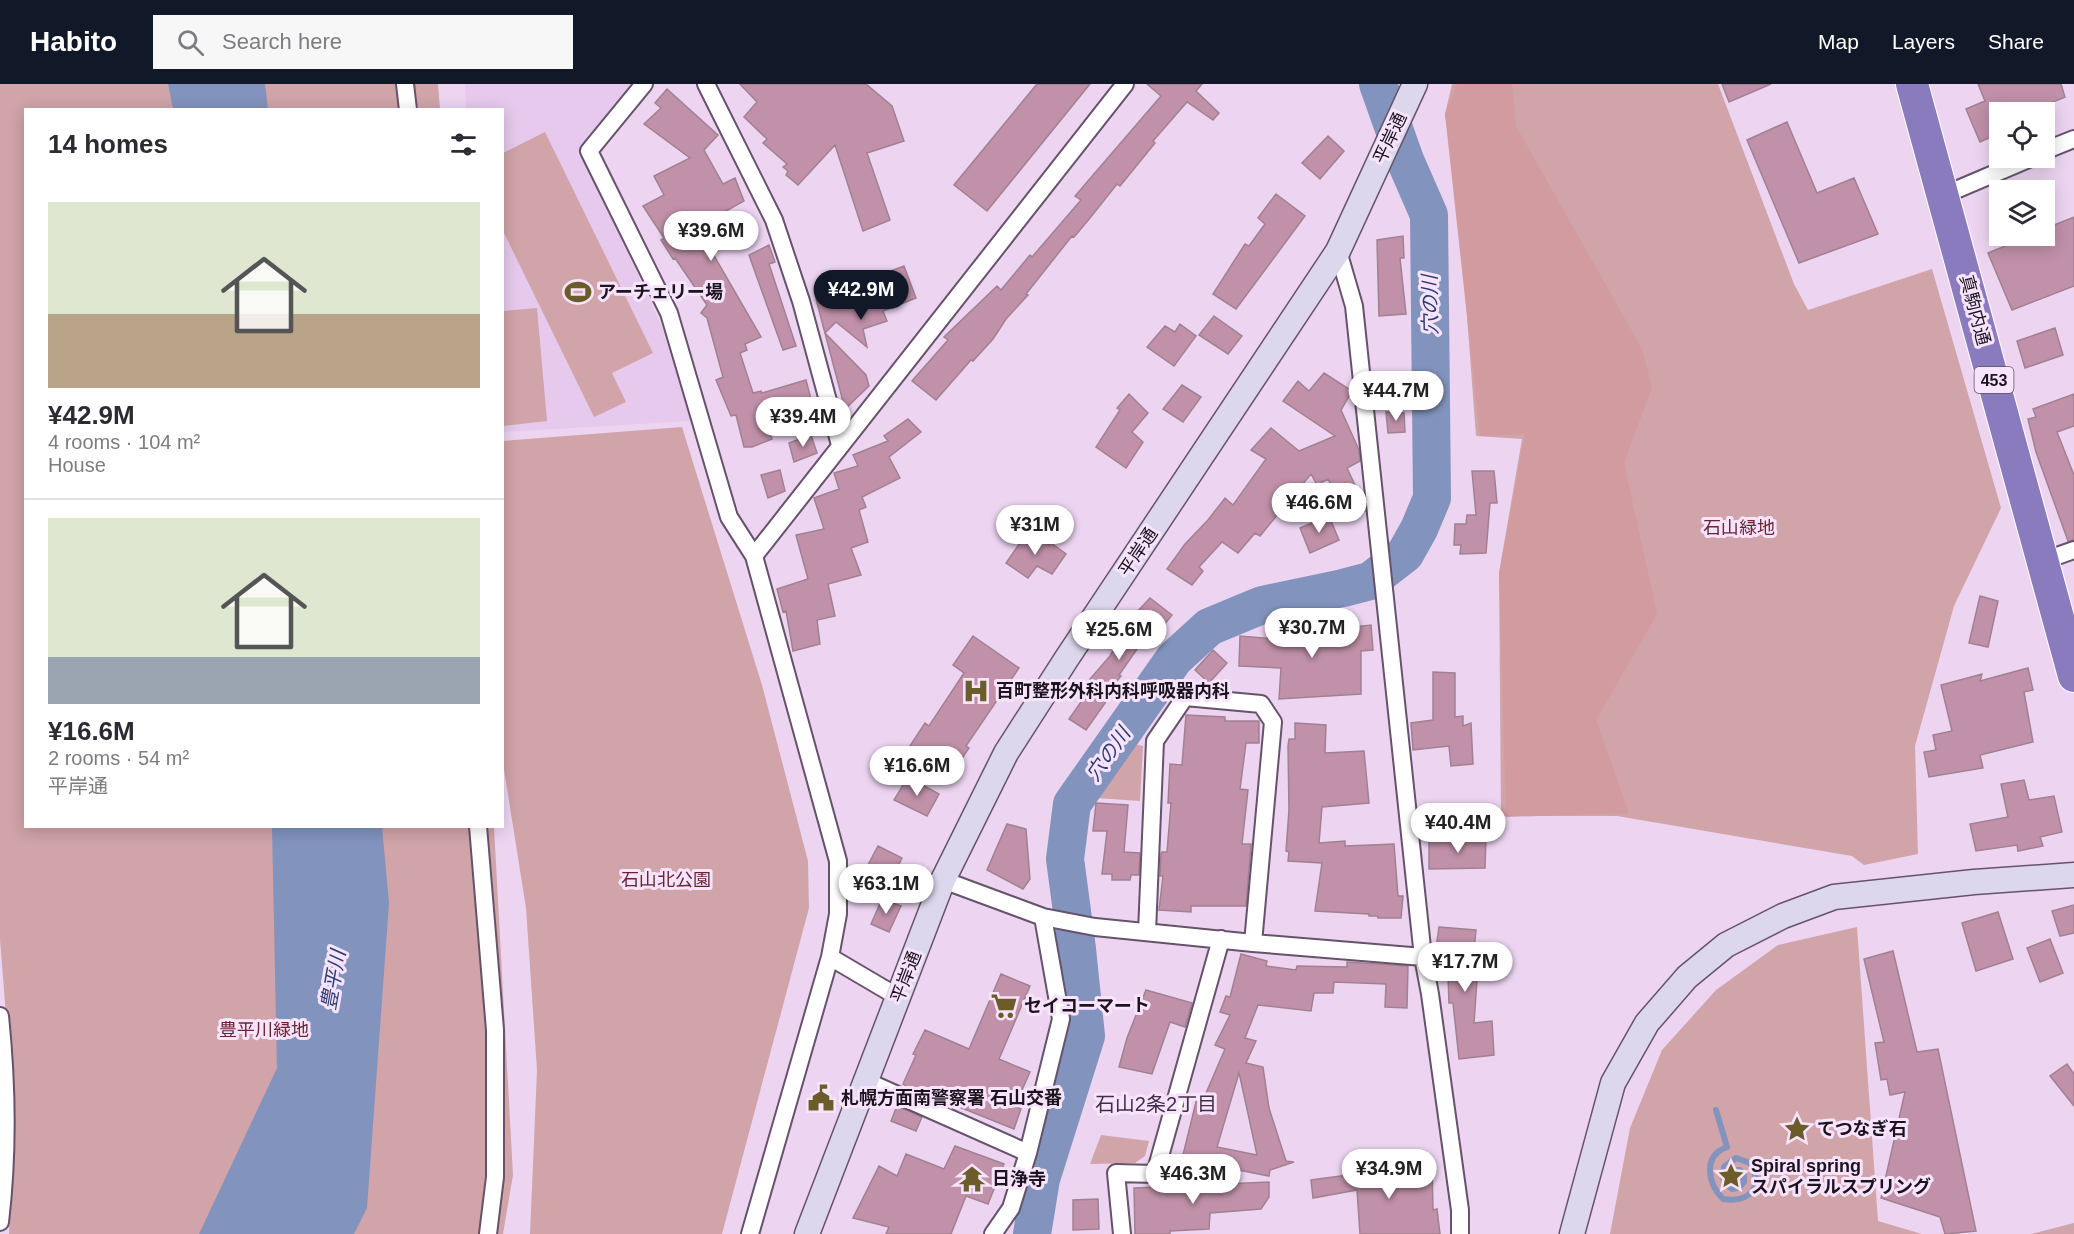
<!DOCTYPE html>
<meta charset="utf-8">
<style>
:root{--surface:#fff;--page:#f7f7f7;--text:#2b2b33;--muted:#7c7c81;--line:#e1e1e2;--accent:#111827}
body{margin:0;font-family:Helvetica,"Noto Sans JP",sans-serif;background:var(--page);color:var(--text);height:100vh;display:flex;flex-direction:column;font-size:22px;white-space:nowrap}
*{box-sizing:border-box;margin:0}
p{font-size:20px;color:var(--muted)}
.icon{flex:none;width:33px;height:33px;fill:none;stroke:currentColor;stroke-width:2;stroke-linecap:round;stroke-linejoin:round}
.map{position:relative;flex:1;overflow:hidden}
.drawer{position:absolute;left:24px;top:24px;width:480px;height:720px;display:flex;flex-direction:column;background:var(--surface);border-radius:0px;box-shadow:0 3px 15px #0003}
.drawer>*{flex:none}
.fabs{position:absolute;left:1989px;top:18px;display:grid;gap:12px}
.fabs a{display:grid;place-items:center;width:66px;height:66px;border-radius:0px;background:var(--surface);box-shadow:0 3px 15px #0003;font-size:30px}
.price{position:absolute;translate:-50% -51px;padding:0 14px;border-radius:21px;background:#fff;color:#222;font-size:20px;line-height:39px;filter:drop-shadow(0 2px 3px #0008)}
.price::after{content:'';position:absolute;left:50%;top:36px;width:18px;height:14px;margin-left:-9px;background:inherit;clip-path:polygon(0 0,100% 0,50% 100%)}
.price.on{background:var(--accent);color:#fff}
ul{padding:0;list-style:none}
li{display:grid;align-content:center;gap:12px;height:318px;padding:0 24px}
li+li{border-top:2px solid var(--line)}
li span{display:grid;place-items:center;height:186px;border-radius:0px;color:#555}
li>.icon{margin-inline-start:auto}
span .icon{width:108px;height:108px;fill:#fffc;stroke-width:1}
li b{font-size:26px}
h2{display:flex;justify-content:space-between;align-items:center;height:72px;padding:0 24px;font-size:26px}
header{display:flex;align-items:center;gap:36px;box-sizing:border-box;height:84px;padding:0 30px;background:var(--accent);color:#fff}
header strong{font-size:28px}
nav{display:flex;gap:33px;margin-inline-start:auto;font-size:21px}
.search{width:420px;height:54px;background:var(--page);display:flex;align-items:center;gap:15px;box-sizing:border-box;padding:0 21px;border-radius:0px;color:var(--muted);font-size:22px}
.map>svg:first-child{display:block}
.built{fill:#e6c9ed}
.green{fill:#d0a4a8}
.forest{fill:#d29ba0}
.water{fill:#8293bd}
.lines{fill:none;stroke-linecap:round;stroke-linejoin:round}
.stream{stroke:#8293bd;stroke-width:6}
.river{stroke:#8293bd;stroke-width:38}
.building{fill:#c091a9;stroke:#a18091;stroke-width:1.5;fill-rule:evenodd}
.street-casing{stroke:#66526b;stroke-width:20}
.secondary-casing{stroke:#66526b;stroke-width:27}
.highway-casing{stroke:#fff;stroke-width:34}
.street{stroke:#fff;stroke-width:16}
.secondary{stroke:#dcd7ec;stroke-width:24}
.highway{stroke:#8a7bbe;stroke-width:32}
.labels{text-anchor:middle;dominant-baseline:central;stroke-width:6;stroke-linejoin:round;paint-order:stroke}
.shield{fill:#f7e4fc;stroke:#5d5260;stroke-width:1.5}
.shield-label{font-size:16px;font-weight:bold;fill:#1b131d}
.street-label{font-size:18px;fill:#1b131d;stroke:#f7e4fc}
.poi-label{font-size:18px;font-weight:bold;fill:#1b131d;stroke:#f7e4fc;text-anchor:start}
.park-label{font-size:18px;fill:#672530;stroke:#f7e4fc}
.water-label{font-size:20px;font-style:italic;fill:#2a3d73;stroke:#f7e4fc}
.neighbourhood-label{font-size:20px;fill:#412e45;stroke:#f7e4fc}
</style>
<header>
<strong>Habito</strong>
<div class="search"><svg class="icon" aria-label="search" viewBox="0 0 24 24"><circle cx="10" cy="10" r="6"/><path d="M15 15l6 6"/></svg>Search here</div>
<nav><a>Map</a><a>Layers</a><a>Share</a></nav>
</header>
<div class="map">
<svg width="2074" height="1150" viewBox="0 0 2074 1150">
<rect width="100%" height="100%" fill="#edd5f2"/>
<path class="built" d="M465,0H633L580,65L667,254L691,337L503,348L502,26L466,25Z"/>
<path class="green" d="M0,0H438L440,25L26,26V742L494,743L513,1091L503,1150H9L12,1008L0,855Z
M1452,0H1718L1794,200L1808,226L1932,185L2001,424L1954,522L1915,662L1918,770L1864,781L1852,772L1617,732H1501L1499,489L1522,355L1476,352L1460,140L1445,30Z
M545,48L653,269L612,289L626,318L594,333L503,147V69Z
M537,224L547,337L503,342V227Z
M682,343L762,601L808,777L809,824L722,1150H530L537,986L526,824L503,679V357Z
M1133,660L1143,662L1140,717L1096,714Z
M1857,843L1878,1137L1922,1150H1610L1630,1044L1662,966L1716,906L1778,861Z
M1101,1051L1149,1057L1145,1072L1135,1079L1090,1080Z
M2074,1139V1150H2031Z"/>
<path class="forest" d="M1457,0H1512L1516,42L1642,265L1652,303L1624,379L1657,530L1596,636L1629,729L1506,733L1499,489L1525,350L1480,352L1445,30Z"/>
<path class="water" d="M168,0H265L268,25H173Z
M272,743H382L389,819L367,1124L354,1150H199L277,984Z"/>
<g class="lines">
<path class="stream" d="M1716,1026L1727,1063C1702,1072 1708,1100 1723,1115C1750,1119 1764,1103 1750,1079L1736,1074L1724,1083C1722,1094 1723,1098 1732,1105L1740,1103L1744,1098V1090L1740,1086H1736L1732,1089L1731,1094L1735,1097L1738,1094L1737,1092L1735,1093"/>
<path class="river" d="M1032,1150L1041,1095L1086,952L1077,865L1065,775L1072,720L1174,575L1209,543L1262,521L1343,504L1370,497L1405,470L1419,445L1432,414L1429,131L1405,76L1378,0"/>
</g>
<path class="building" d="M740,0H866L892,22L904,57L867,69L890,136L863,147L835,61L798,101L786,91L788,87L783,83L787,80L763,59L767,55L744,33L757,18Z
M1037,0H1090L987,127L954,101Z
M1147,0H1202L1196,7L1219,29L1213,36L1187,18L1153,57L1155,59L1120,102L1117,100L1090,134L1074,153L1072,152L1026,210L1028,211L1006,235L993,255L973,277L971,276L936,316L912,297L948,256L944,253L997,202L1001,206L1030,171L1032,173L1081,116L1075,112L1161,12Z
M1722,0H1771L1729,18Z
M1978,0H2061L2065,13L2029,28H2000V49L1980,58L1966,25L1985,17Z
M667,5L718,51L704,66L723,100L735,94L744,117L701,141L709,154L705,156L761,253L745,260L747,266L740,269L753,309L761,307L762,309L806,296L811,315L764,330L772,355L752,363H744L736,331L731,332L716,296L723,293L707,234L701,229L707,221L675,174L673,175L661,156L664,154L643,122L664,111L654,92L690,74L644,40L661,24L655,19Z
M1787,38L1817,109L1854,94L1878,150L1799,179L1747,56Z
M1328,52L1344,67L1320,95L1302,79Z
M1276,110L1305,132L1236,225L1213,210L1245,160L1249,162L1265,140L1258,134Z
M2074,133V202L2012,226L1988,169L2030,152H2044V145Z
M1403,152L1404,174H1400L1406,230L1379,232L1377,156Z
M769,161L775,178L769,180L796,262L783,266L749,171Z
M904,182L916,214L883,227L887,237L863,245L867,263L836,238L825,249L866,291L869,302L845,325L816,215Z
M1214,232L1242,252L1228,270L1199,251Z
M1180,240L1196,252L1174,282L1147,263L1165,242L1175,248Z
M2055,244L2063,271L2025,284L2017,257Z
M1324,289L1352,307L1341,326L1359,366L1360,377L1347,384L1364,420L1365,427L1347,435L1328,395L1317,401L1311,390L1260,452L1255,449L1238,469L1222,458L1199,483L1203,487L1192,501L1167,485L1185,460L1208,436L1225,414L1233,421L1266,375L1251,366L1271,344L1299,367L1335,352L1283,317L1298,297L1309,307Z
M1182,301L1201,313L1183,338L1163,325Z
M1129,310L1148,329L1132,348L1143,358L1126,384L1096,363L1120,326L1117,324Z
M2074,310V342L2057,348L2074,391V456L2068,457L2036,368L2028,335L2036,333L2033,325Z
M1386,328L1404,329L1405,348L1388,349Z
M908,335L921,348L889,373L900,394L862,413L866,423L859,426L868,458L851,464L861,491L828,500L835,532L817,536L820,560L793,567L786,527L783,528L777,505L808,495L796,451L824,445L814,414L839,405L834,389L858,382L853,371L888,357L884,352Z
M811,351L817,369L794,378L789,359Z
M780,386L785,407L768,414L761,391Z
M1472,387H1494L1497,419H1490L1486,469L1460,470L1461,461H1454L1455,440H1466L1467,431H1476Z
M1329,432L1339,456L1310,469L1300,444Z
M1027,449L1049,461L1051,459L1066,470L1052,490L1037,482L1028,494L1006,479Z
M1980,512L1998,517L1988,563L1969,559Z
M1150,514L1172,531L1159,547L1153,542L1119,591L1121,592L1106,610L1110,612L1086,646L1069,635L1095,598L1090,595L1110,572L1136,529Z
M1327,537V546L1371,541L1373,566L1361,567V610L1279,615L1281,584L1239,582L1240,552L1274,555V546L1307,548V538Z
M973,552L1019,584L966,662L969,664L957,682L939,672L914,676L904,671L925,639L929,642L964,589L953,581Z
M1213,566L1227,579L1209,599L1195,586Z
M2028,584L2033,606L2024,608L2033,658L1980,671L1983,684L1929,693L1924,668L1936,666L1933,651L1952,647L1941,601L1982,590L1980,597Z
M1433,588L1455,589V633L1463,632V642L1471,639L1473,680L1451,682L1449,662L1413,666L1411,639L1433,636Z
M1186,631L1225,633V637H1259V659H1246L1240,705L1248,706L1242,760H1251L1246,822H1191V828L1159,826L1163,792H1160L1161,770L1162,768H1167L1171,719H1168L1170,680L1182,681Z
M1295,639L1326,641L1325,669L1364,667L1369,719L1322,723L1319,759L1345,757V762L1394,760L1398,812H1403L1401,834H1378V832H1369V830L1315,827L1322,779L1288,777L1289,768L1286,767L1289,726L1288,662L1289,655H1295Z
M908,693L939,710L927,732L894,716Z
M2024,696L2029,716L2054,712L2062,748L2040,753L2043,762L2018,767L2017,761L1976,767L1970,740L2008,733L2001,700Z
M1096,719L1128,721L1124,768L1140,769L1139,791H1131L1130,796H1112V790H1102L1107,747H1093Z
M1007,740L1026,745L1030,795L1023,805L987,786Z
M1486,754L1485,784L1429,785V757Z
M878,762L902,774L884,809L859,798Z
M882,815L901,822L889,848L871,840Z
M2074,821V849L2060,852L2052,827Z
M1998,828L2013,875L1976,887L1962,839Z
M1439,843L1476,846L1471,895L1477,896L1474,939L1492,937L1494,971L1459,975L1453,919H1449L1447,865H1436Z
M2050,855L2063,889L2040,898L2027,864Z
M1893,867L1917,968L1938,965L1976,1147L1945,1150L1940,1133L1881,1114L1905,1008L1890,1011L1887,995L1881,996L1875,959L1884,958L1864,875Z
M1241,870L1267,877L1266,882L1296,886L1297,882L1347,883V878L1408,882L1407,924L1385,923L1386,900L1334,898L1333,909H1314L1311,927L1258,921L1245,954L1256,957L1246,979L1263,983L1269,1024L1286,1077L1294,1078L1270,1086L1269,1092L1182,1075L1197,1014L1203,1016L1225,965L1215,961L1230,931L1220,928L1226,912L1230,913ZM1239,989L1240,993L1257,1071L1217,1063Z
M1001,890L1030,902L999,975L1030,988L1015,1022L1021,1025L1014,1045L932,1012L931,1014L906,1003V1002L903,1000L916,971L913,970L925,946L969,965Z
M1146,906L1192,919L1185,943L1170,938L1152,990L1119,983L1127,954Z
M2067,980L2074,990V1022L2050,992Z
M897,1022L922,1033L916,1047L891,1037Z
M955,1062L1004,1080L988,1120L966,1112L951,1150H886L889,1143L853,1134L879,1082L897,1092L906,1070L944,1085Z
M1432,1079L1433,1126L1437,1125L1440,1150H1360L1357,1106L1313,1114L1311,1096L1356,1090L1401,1091V1083Z
M1269,1098V1113L1261,1125L1210,1129L1209,1145L1170,1147V1150H1135L1134,1104Z
M1098,1115L1099,1145L1073,1146V1116Z"/>
<g class="lines">
<g class="street-casing">
<path id="street" d="M405,0L408,26
M644,0L589,67L669,229L729,433L754,472L838,777V830L830,873L750,1150
M706,0L774,136L801,217L840,361
M2044,67L2074,55
M1944,111L2031,74
M1338,167L1354,222L1423,873L1430,910L1460,1126V1150
M754,472L1125,0
M2043,477L2074,466
M478,742L495,946V1093L488,1150
M943,796L1043,833L1095,843L1253,859L1423,873
M1147,848L1155,657L1185,613L1261,620L1273,638L1253,859
M830,873L898,913
M0,932C7,1000 8,1071 0,1138
M866,997L1028,1069L1011,1124L993,1150
M1028,1069L1061,935L1043,833
M1122,1150L1116,1089L1155,1090L1221,855"/>
</g>
<g class="secondary-casing">
<path id="secondary" d="M807,1150L943,796L1006,669L1067,574L1338,167L1415,0
M1572,1150L1613,999L1647,939L1687,893L1726,861L1783,832L1834,813L1974,798L2074,791"/>
</g>
<g class="highway-casing">
<path id="highway" d="M1912,0L2074,592"/>
</g>
<use href="#street" class="street"/>
<use href="#secondary" class="secondary"/>
<use href="#highway" class="highway"/>
</g>
<defs>
<g id="stadium-bare" transform="scale(2.07)"><path d="M0-5a6.5 5 0 1 0 0 10a6.5 5 0 1 0 0-10ZM-3.5-1.8h7v3.6h-7Z" fill="#6b5c29" stroke="#f7e4fc" stroke-width="2.5" paint-order="stroke"/></g>
<g id="hospital-bare" transform="scale(2.07)"><path d="M-5-5h3v3.5h4V-5h3V5h-3V1.5h-4V5h-3Z" fill="#6b5c29" stroke="#f7e4fc" stroke-width="2.5" paint-order="stroke"/></g>
<g id="supermarket-bare" transform="scale(2.07)"><path d="M-6-5.5h2.5l.6 2H6L4.5 2H-2.5L-4.4-4H-6ZM-1.5 3.2a1.3 1.3 0 1 0 .1 0ZM3 3.2a1.3 1.3 0 1 0 .1 0Z" fill="#6b5c29" stroke="#f7e4fc" stroke-width="2.5" paint-order="stroke"/></g>
<g id="civic-bare" transform="scale(2.07)"><path d="M-.6-6.5H3V-4.5H.6V-3L4-1V1h2V6H-6V1h2V-1L-.6-3ZM-1.2 2.5V6h2.4V2.5Z" fill="#6b5c29" stroke="#f7e4fc" stroke-width="2.5" paint-order="stroke"/></g>
<g id="sight-bare" transform="scale(2.07)"><path d="M0-6L1.8-2.2L6-1.7L2.9 1.2L3.7 5.4L0 3.3L-3.7 5.4L-2.9 1.2L-6-1.7L-1.8-2.2Z" fill="#6b5c29" stroke="#f7e4fc" stroke-width="2.5" paint-order="stroke"/></g>
<g id="temple-bare" transform="scale(2.07)"><path d="M0-6L5-2H3V0L6.5 2.5H4V6H1.5V3h-3V6H-4V2.5H-6.5L-3 0V-2H-5Z" fill="#6b5c29" stroke="#f7e4fc" stroke-width="2.5" paint-order="stroke"/></g>
</defs>
<g fill-rule="evenodd">
<use href="#stadium-bare" x="578" y="208"/>
<use href="#hospital-bare" x="976" y="607"/>
<use href="#supermarket-bare" x="1004" y="922"/>
<use href="#civic-bare" x="821" y="1014"/>
<use href="#sight-bare" x="1797" y="1045"/>
<use href="#sight-bare" x="1731" y="1092"/>
<use href="#temple-bare" x="972" y="1095"/>
</g>
<g class="labels">
<rect class="shield" x="1974.5" y="283" width="39" height="26" rx="4.5"/>
<g class="shield-label">
<text x="1994" y="296">453</text>
</g>
<g class="street-label">
<text transform="translate(1390 54) rotate(-65)">平岸通</text>
<text transform="translate(1975 226) rotate(75)">真駒内通</text>
<text transform="translate(1138 468) rotate(-56)">平岸通</text>
<text transform="translate(906 893) rotate(-69)">平岸通</text>
</g>
<g class="poi-label">
<text x="598" y="208">アーチェリー場</text>
<text x="996" y="607">百町整形外科内科呼吸器内科</text>
<text x="1024" y="922">セイコーマート</text>
<text x="841" y="1014">札幌方面南警察署 石山交番</text>
<text x="1817" y="1045">てつなぎ石</text>
<text x="1751" y="1082">Spiral spring<tspan x="1751" dy="21">スパイラルスプリング</tspan></text>
<text x="992" y="1095">日浄寺</text>
</g>
<g class="park-label">
<text x="1739" y="444">石山緑地</text>
<text x="666" y="796">石山北公園</text>
<text x="264" y="946">豊平川緑地</text>
</g>
<g class="water-label">
<text transform="translate(1430 221) rotate(-91)">穴の川</text>
<text transform="translate(1108 670) rotate(-55)">穴の川</text>
<text transform="translate(333 896) rotate(-80)">豊平川</text>
</g>
<g class="neighbourhood-label">
<text x="1156" y="1020">石山2条2丁目</text>
</g>
</g>
</svg>
<div class="fabs">
<a><svg class="icon" aria-label="locate" viewBox="0 0 24 24"><circle cx="12" cy="12" r="6"/><path d="M12 2v4M12 18v4M2 12h4M18 12h4"/></svg></a>
<a><svg class="icon" aria-label="layers" viewBox="0 0 24 24"><path d="M12 4l9 5-9 5-9-5zM3 14l9 5 9-5"/></svg></a>
</div>
<b class="price" style="left:711px;top:178px">¥39.6M</b>
<b class="price on" style="left:861px;top:237px">¥42.9M</b>
<b class="price" style="left:1396px;top:338px">¥44.7M</b>
<b class="price" style="left:803px;top:364px">¥39.4M</b>
<b class="price" style="left:1319px;top:450px">¥46.6M</b>
<b class="price" style="left:1035px;top:472px">¥31M</b>
<b class="price" style="left:1312px;top:575px">¥30.7M</b>
<b class="price" style="left:1119px;top:577px">¥25.6M</b>
<b class="price" style="left:917px;top:713px">¥16.6M</b>
<b class="price" style="left:1458px;top:770px">¥40.4M</b>
<b class="price" style="left:886px;top:831px">¥63.1M</b>
<b class="price" style="left:1465px;top:909px">¥17.7M</b>
<b class="price" style="left:1389px;top:1116px">¥34.9M</b>
<b class="price" style="left:1193px;top:1121px">¥46.3M</b>
<section class="drawer">
<h2>14 homes<svg class="icon" aria-label="filters" viewBox="0 0 24 24"><path d="M4 7h16M4 17h16"/><circle cx="9" cy="7" r="2"/><circle cx="15" cy="17" r="2"/></svg></h2>
<ul>
<li><span style="background:linear-gradient(#dfe7d0 60%,#b9a48a 0)"><svg class="icon" aria-label="home" viewBox="0 0 24 24"><path d="M3 11l9-7 9 7M6 9v11h12V9"/></svg></span><div><b>¥42.9M</b><p>4 rooms · 104 m²</p><p>House</p></div></li>
<li><span style="background:linear-gradient(#dfe7d0 75%,#9aa5b1 0)"><svg class="icon" aria-label="home" viewBox="0 0 24 24"><path d="M3 11l9-7 9 7M6 9v11h12V9"/></svg></span><div><b>¥16.6M</b><p>2 rooms · 54 m²</p><p>平岸通</p></div></li>
</ul>
</section>
</div>
